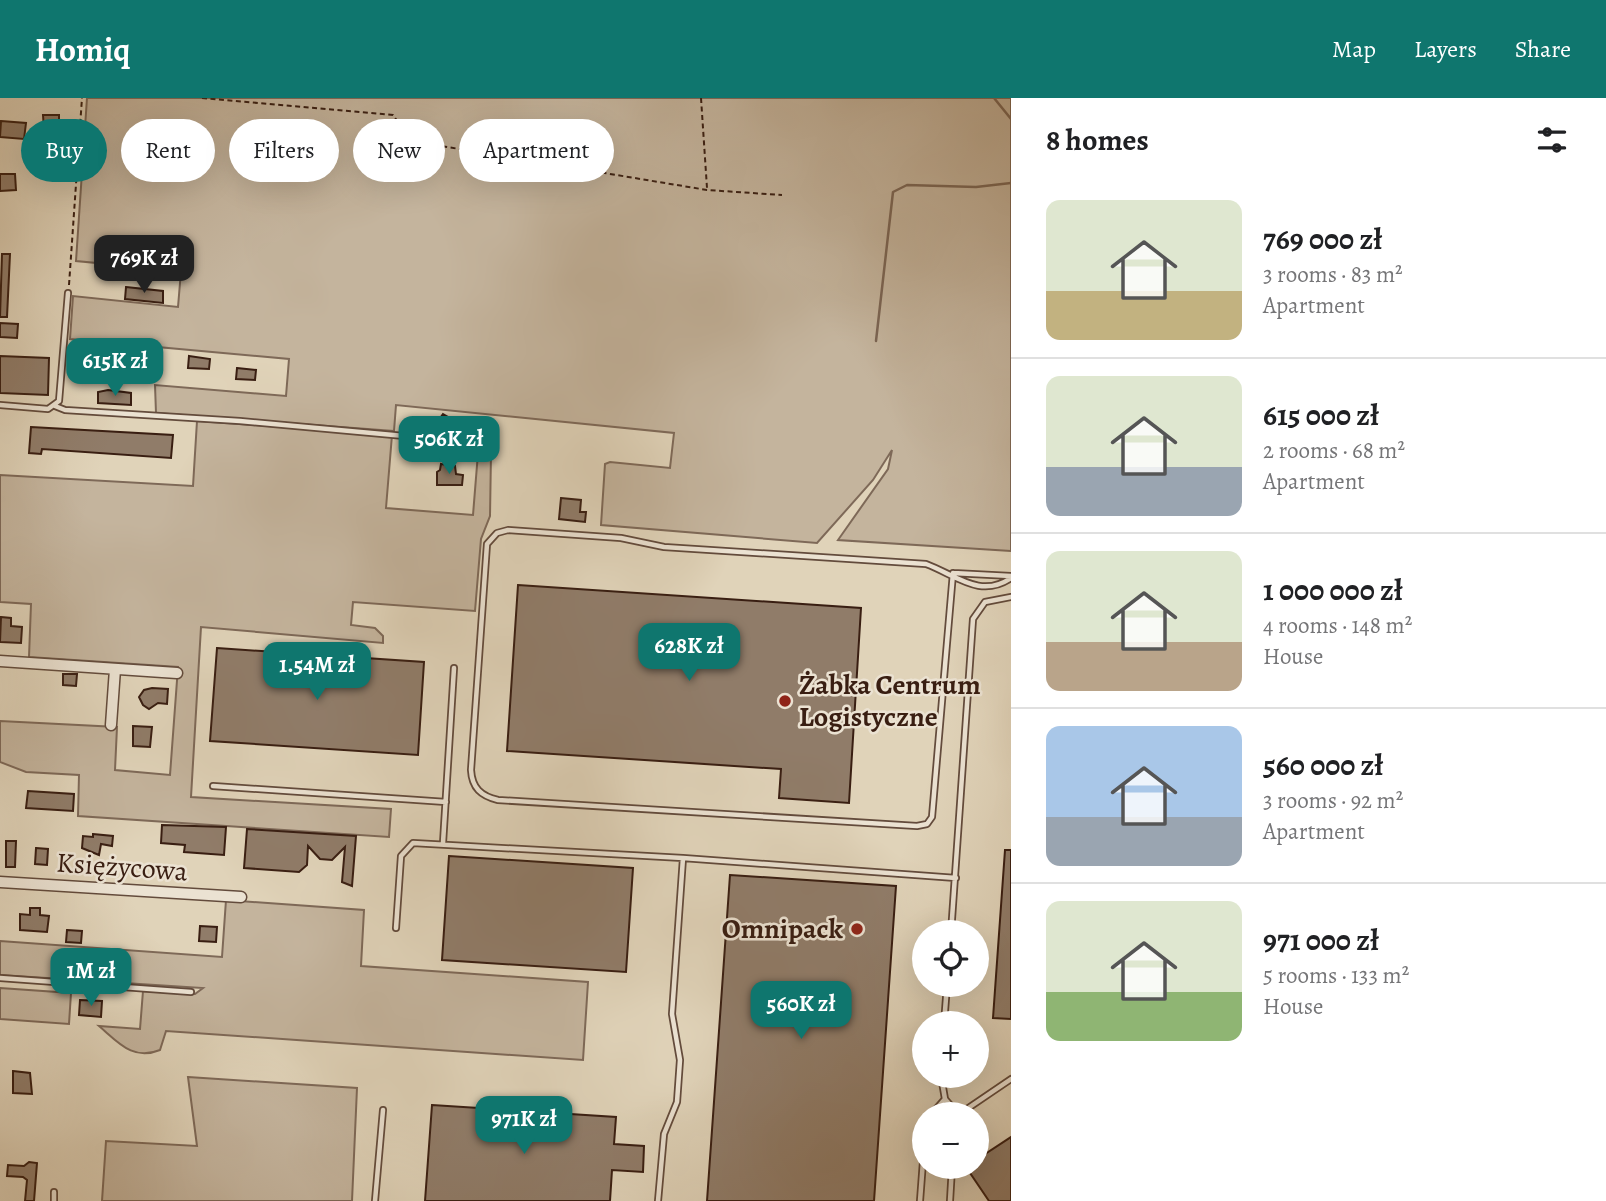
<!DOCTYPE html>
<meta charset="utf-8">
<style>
:root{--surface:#fff;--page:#f6f6f6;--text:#202124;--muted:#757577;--line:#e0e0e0;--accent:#0f766e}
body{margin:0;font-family:Alegreya,serif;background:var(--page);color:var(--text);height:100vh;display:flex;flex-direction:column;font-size:26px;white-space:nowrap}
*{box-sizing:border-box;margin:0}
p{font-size:23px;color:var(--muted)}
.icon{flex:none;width:38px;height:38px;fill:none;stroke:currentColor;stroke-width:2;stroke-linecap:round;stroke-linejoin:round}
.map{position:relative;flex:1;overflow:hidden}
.drawer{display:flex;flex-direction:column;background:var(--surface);width:595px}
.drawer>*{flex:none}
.hud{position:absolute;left:21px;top:21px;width:665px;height:63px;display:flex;gap:14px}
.fabs{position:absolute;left:912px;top:822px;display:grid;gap:14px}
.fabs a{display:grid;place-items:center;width:77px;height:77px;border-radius:50%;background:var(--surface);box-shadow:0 7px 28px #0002;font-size:35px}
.price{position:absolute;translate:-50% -60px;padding:0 16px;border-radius:14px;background:var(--accent);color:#fff;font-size:23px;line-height:46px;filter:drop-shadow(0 2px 4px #0008)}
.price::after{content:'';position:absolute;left:50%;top:42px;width:21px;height:16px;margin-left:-10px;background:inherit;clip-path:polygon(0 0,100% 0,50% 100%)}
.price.selected{background:#222;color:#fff}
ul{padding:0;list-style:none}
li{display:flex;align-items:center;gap:21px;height:175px;padding:0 35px}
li+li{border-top:2px solid var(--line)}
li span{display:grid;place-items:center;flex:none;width:196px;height:140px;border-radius:14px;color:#555}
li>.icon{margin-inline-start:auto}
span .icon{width:84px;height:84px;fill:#fffc;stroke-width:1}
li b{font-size:30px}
h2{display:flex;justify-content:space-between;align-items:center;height:84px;padding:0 35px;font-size:30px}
.tag{padding:0 24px;border-radius:32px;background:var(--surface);box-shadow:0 7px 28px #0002;font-size:24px;line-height:63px}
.tag.selected{background:var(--accent);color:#fff}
header{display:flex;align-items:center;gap:42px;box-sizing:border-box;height:98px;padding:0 35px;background:var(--accent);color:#fff}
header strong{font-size:33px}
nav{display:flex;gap:38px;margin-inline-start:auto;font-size:24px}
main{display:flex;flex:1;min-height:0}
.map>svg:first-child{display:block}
.green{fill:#c4b49d;stroke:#7e6958;stroke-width:2}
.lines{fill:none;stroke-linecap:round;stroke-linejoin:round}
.stream{stroke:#7b6554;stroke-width:2.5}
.building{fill:#907c69;stroke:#391e12;stroke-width:2}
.lane-casing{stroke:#634b3c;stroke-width:8}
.street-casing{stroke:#634b3c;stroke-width:13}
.path{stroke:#391e12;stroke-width:2;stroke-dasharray:5 3.5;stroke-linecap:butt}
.lane{stroke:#ebe2d2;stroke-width:4.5}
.street{stroke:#ebe2d2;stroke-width:10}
.poi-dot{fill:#8f2418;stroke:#ebe2d2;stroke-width:2.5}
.labels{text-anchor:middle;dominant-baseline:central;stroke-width:5;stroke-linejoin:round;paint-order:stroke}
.poi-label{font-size:28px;font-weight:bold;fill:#391e12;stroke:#ebe2d2;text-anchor:start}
.street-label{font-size:28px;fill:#391e12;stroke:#ebe2d2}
</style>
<header>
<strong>Homiq</strong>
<nav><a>Map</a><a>Layers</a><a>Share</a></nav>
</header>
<main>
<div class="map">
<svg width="1011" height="1103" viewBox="0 0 1011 1103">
<rect width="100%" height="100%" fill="#e0d3b9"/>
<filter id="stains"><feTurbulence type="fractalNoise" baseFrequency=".00286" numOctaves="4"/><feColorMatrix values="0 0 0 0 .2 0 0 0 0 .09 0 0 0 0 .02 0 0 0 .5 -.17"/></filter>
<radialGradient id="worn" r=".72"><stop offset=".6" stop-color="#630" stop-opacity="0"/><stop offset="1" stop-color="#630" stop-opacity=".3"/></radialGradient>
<path class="green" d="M87,0H1011V453L838,442L888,371L892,352L873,382L817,445L601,427L605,366L610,364L670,370L674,335L396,307L394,333L156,315L155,287L286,298L289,261L70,241L73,198L178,209L181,173L76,163Z
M197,323L392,337L386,410L473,417L478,355H491L490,418L481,441L475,513L353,504L351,527L375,530L383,538V545L201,529L191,699L391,711L389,739L78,718L79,677L26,674L0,664V623L117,629L115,672L170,677L178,569L29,559L31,506L0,504V377L193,388Z
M226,802L364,812L361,868L588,884L583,962L166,933L160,952C133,963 119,945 99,928L140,931L143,893L195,896L203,890L0,877V843L222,859Z
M0,890L71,895L69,926L0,921Z
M188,979L357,990L352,1103H102L106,1043L197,1048Z"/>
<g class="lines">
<path class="stream" d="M994,0L1011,21
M876,243L893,94L907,87L976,89L1011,85"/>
</g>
<path class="building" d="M43,17H59V32H44Z
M1,23L26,25L24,41L0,39Z
M0,76H15L16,92L0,93Z
M2,156H10L7,219H0Z
M126,189L163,193V205L125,201Z
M0,225L18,226L17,240L0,239Z
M103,251L120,252L118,274L101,273Z
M0,258L49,260L48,297L0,295Z
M189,258L210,261L209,271L188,270Z
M237,270L256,272L255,282L236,281Z
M108,292L131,295V307L98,305V294Z
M443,316L462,327L458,335L438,323Z
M31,329L173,337L171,360L42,351L41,356L29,355Z
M441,366L455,368L456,376L463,377L462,387H437V374L440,372Z
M561,400L581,402L580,414H586L585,424L559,421Z
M518,487L861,510L849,705L779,700L781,671L507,653Z
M1,519L11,520V528L22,529L21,545L0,544Z
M217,550L424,564L418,657L210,643Z
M63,576H77L76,588L63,587Z
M152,590L168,591L167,606L158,605L149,611L143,607L139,599L144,592Z
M133,628L152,629L150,649L133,648Z
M28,693L74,696L73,713L26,710Z
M162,727L226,729L224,757L184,754L185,747L161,745Z
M247,731L356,738L352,788L342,784L345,749L332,762L320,761L308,748L307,767L299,774L244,770Z
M93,736L113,738L112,748L101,746L99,757L82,750L83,738L93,739Z
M6,743H16L15,769H6Z
M36,750L48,751L47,767L35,766Z
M1005,752H1011V921L993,920Z
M449,758L633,770L626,874L442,862Z
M730,777L896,788L874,1103H707Z
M30,810H40V817L49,818L47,834L20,832V816L30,817Z
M200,828L217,829L216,844L199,843Z
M67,832L82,833L81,845L66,844Z
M80,902L102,903L101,919L79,917Z
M13,973L30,975L32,996L13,995Z
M432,1007L616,1019L614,1046L644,1048L643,1074L612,1072L610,1103H425Z
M1011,1039V1103H989L966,1069H976V1062Z
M29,1064L37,1065L34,1103H25L27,1082L23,1079L7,1078L8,1067L24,1068Z"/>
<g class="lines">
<g class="lane-casing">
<path id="lane" d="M0,307L48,311L59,303L68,195
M55,308L65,312L240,323L448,342
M953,475L932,719L927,726L917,728L498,702C481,698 472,690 471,672L487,446L497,435L508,432L621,440L664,449L926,466C956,477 980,501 1011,480
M953,475L1011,478
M213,688L446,704
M443,745L454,570
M396,830L401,758L413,745L683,760
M951,835L973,521L985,504L1011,499
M0,880L191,894
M944,926L947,887
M941,978L945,1001L958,1016
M931,1017L945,1001
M958,1017L1011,981
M54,1103V1094
M375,1103L383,1012
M658,1103L664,1036L677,1004L680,962L672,916L683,760L956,780
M920,1103L924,1050
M950,1103L952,1069"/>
</g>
<g class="street-casing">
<path id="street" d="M0,563L177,575
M111,627L115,571
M0,784L241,799"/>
</g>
<path class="path" d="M202,0L393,17L411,43L707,92L782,97
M701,0L707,90
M69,187L82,0"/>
<use href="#lane" class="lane"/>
<use href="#street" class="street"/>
</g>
<g class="poi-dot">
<circle cx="785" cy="603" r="7"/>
<circle cx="857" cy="831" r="7"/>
</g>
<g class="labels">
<g class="poi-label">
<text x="799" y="587">Żabka Centrum<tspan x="799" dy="32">Logistyczne</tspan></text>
<text x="843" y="831" text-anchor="end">Omnipack</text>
</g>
<g class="street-label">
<text transform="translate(122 769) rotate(4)">Księżycowa</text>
</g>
</g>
<rect width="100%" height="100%" filter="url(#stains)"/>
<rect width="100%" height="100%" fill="url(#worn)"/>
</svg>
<div class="fabs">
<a><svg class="icon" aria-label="locate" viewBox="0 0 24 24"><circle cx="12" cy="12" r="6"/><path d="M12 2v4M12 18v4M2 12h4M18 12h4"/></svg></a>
<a>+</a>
<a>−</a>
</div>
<b class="price selected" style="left:144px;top:197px">769K zł</b>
<b class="price" style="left:115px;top:300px">615K zł</b>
<b class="price" style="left:449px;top:378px">506K zł</b>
<b class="price" style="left:689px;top:585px">628K zł</b>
<b class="price" style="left:317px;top:604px">1.54M zł</b>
<b class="price" style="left:91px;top:910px">1M zł</b>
<b class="price" style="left:801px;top:943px">560K zł</b>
<b class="price" style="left:524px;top:1058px">971K zł</b>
<div class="hud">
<a class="tag selected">Buy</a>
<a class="tag">Rent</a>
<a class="tag">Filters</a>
<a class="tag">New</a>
<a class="tag">Apartment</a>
</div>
</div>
<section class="drawer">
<h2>8 homes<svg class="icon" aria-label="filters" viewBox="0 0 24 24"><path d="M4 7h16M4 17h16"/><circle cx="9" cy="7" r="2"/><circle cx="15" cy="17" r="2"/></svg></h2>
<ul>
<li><span style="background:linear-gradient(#dfe7d0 65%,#c2b280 0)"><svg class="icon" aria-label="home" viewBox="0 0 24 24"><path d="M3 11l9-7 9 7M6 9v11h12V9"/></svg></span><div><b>769 000 zł</b><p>3 rooms · 83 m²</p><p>Apartment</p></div></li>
<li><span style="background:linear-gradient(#dfe7d0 65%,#9aa5b1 0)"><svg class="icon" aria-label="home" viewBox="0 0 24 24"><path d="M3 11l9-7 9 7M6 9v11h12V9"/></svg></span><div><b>615 000 zł</b><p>2 rooms · 68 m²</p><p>Apartment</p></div></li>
<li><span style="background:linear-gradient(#dfe7d0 65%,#b9a48a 0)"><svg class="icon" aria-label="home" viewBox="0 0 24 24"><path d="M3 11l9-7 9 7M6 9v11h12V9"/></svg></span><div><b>1 000 000 zł</b><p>4 rooms · 148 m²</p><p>House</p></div></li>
<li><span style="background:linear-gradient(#a9c7e8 65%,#9aa5b1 0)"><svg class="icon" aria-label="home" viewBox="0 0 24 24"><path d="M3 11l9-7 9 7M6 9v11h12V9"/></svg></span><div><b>560 000 zł</b><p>3 rooms · 92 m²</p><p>Apartment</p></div></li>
<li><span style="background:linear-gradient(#dfe7d0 65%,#8fb573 0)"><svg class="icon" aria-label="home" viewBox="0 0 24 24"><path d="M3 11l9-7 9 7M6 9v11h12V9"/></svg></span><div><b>971 000 zł</b><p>5 rooms · 133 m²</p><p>House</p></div></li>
</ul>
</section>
</main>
